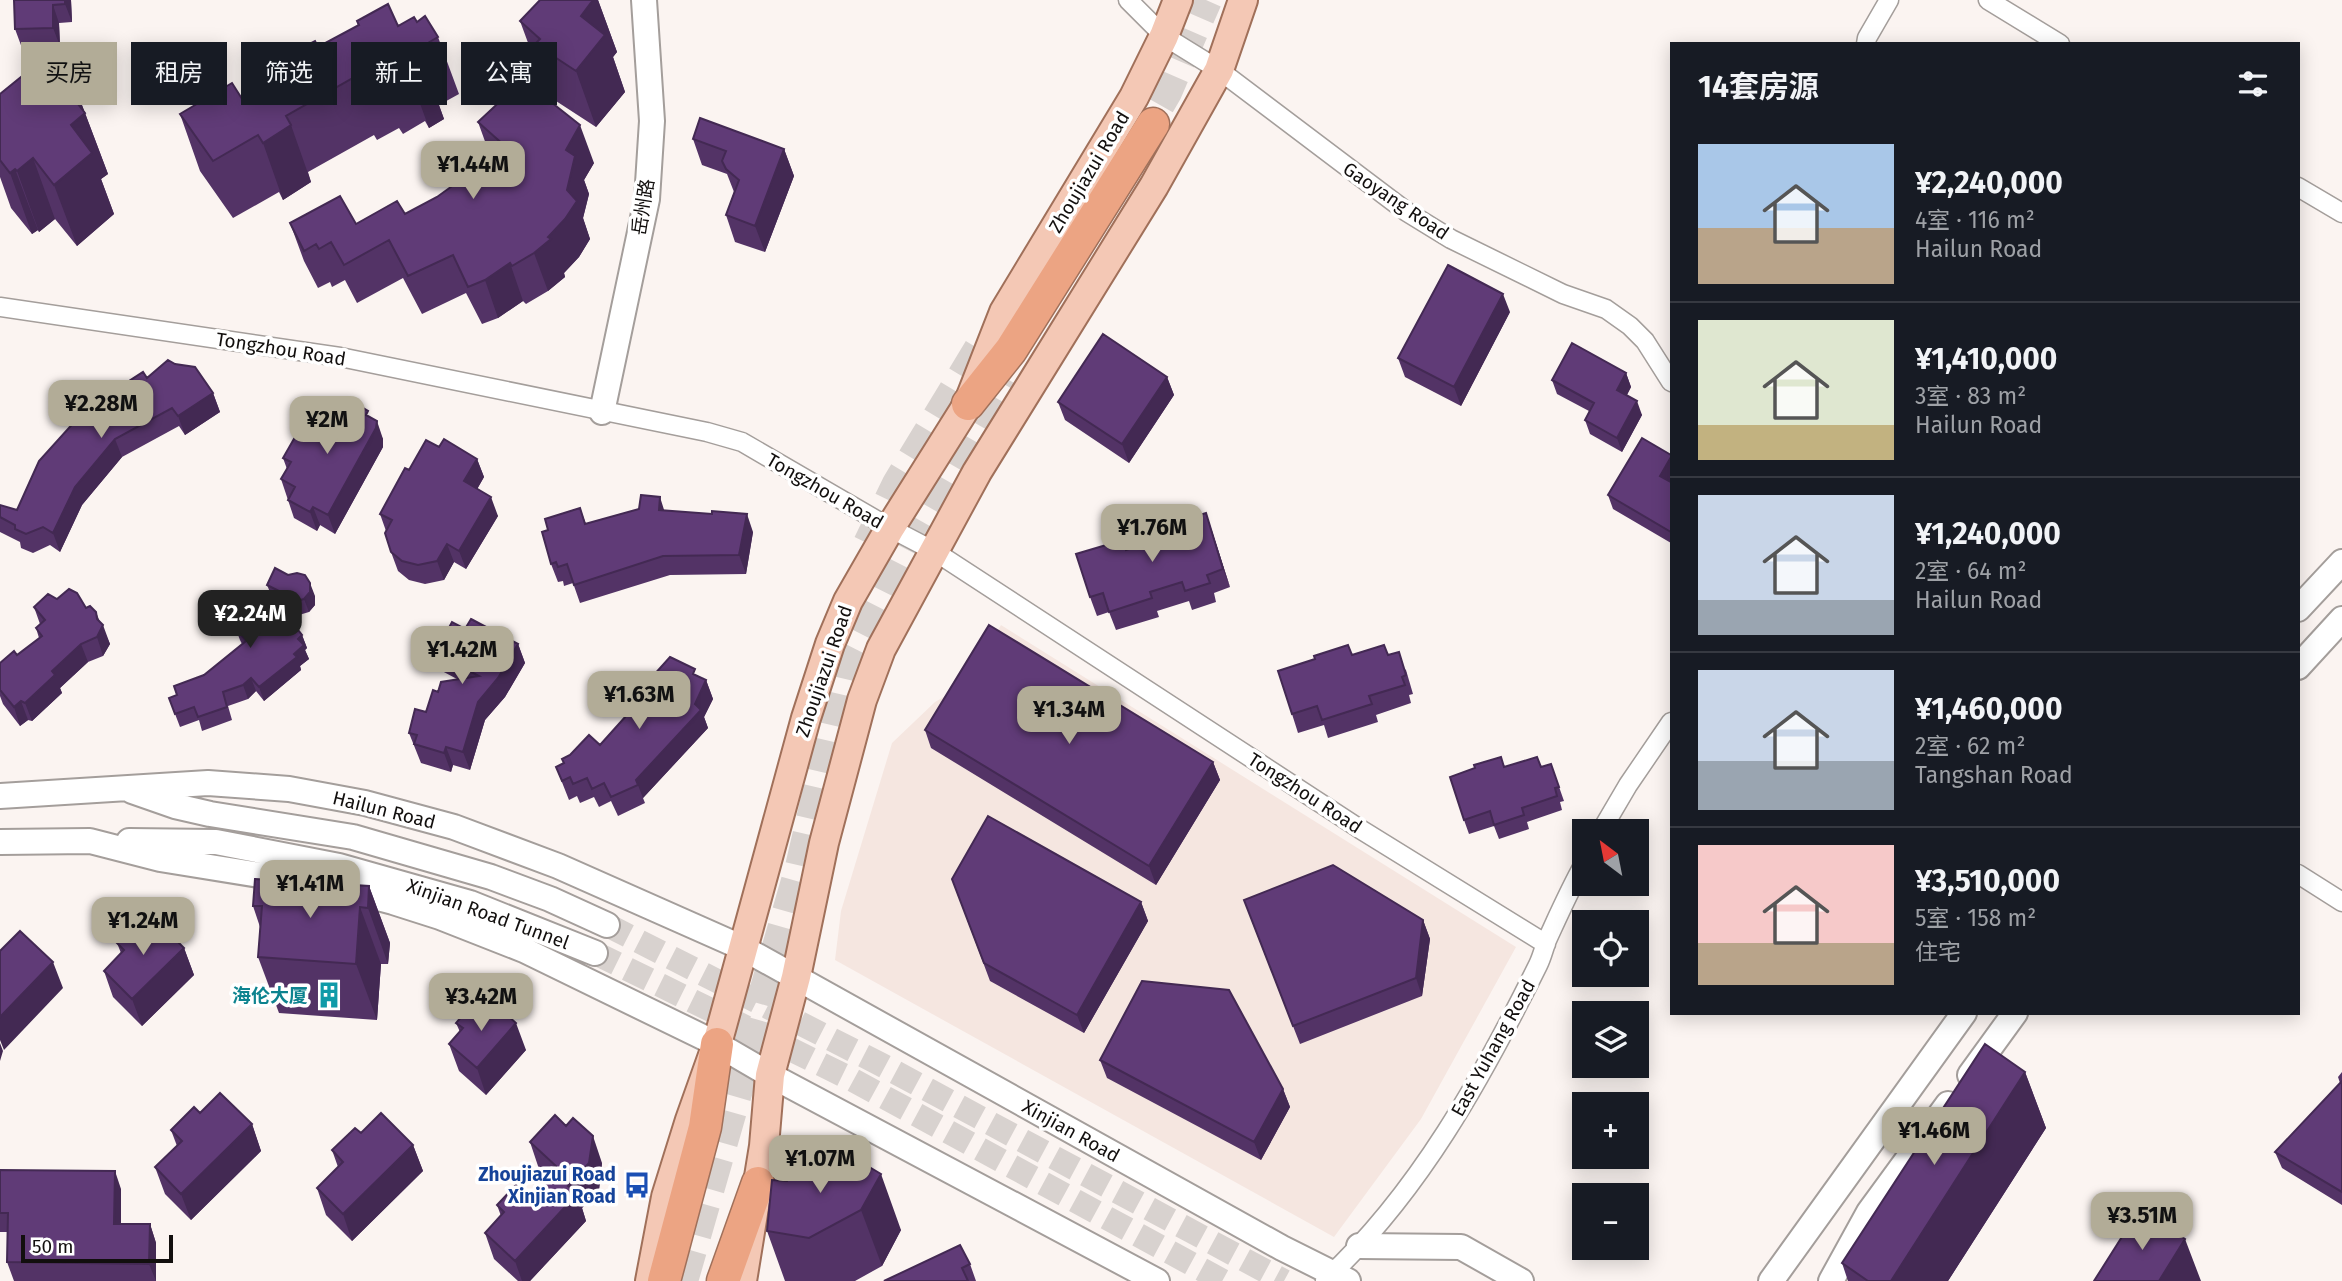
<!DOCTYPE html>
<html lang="zh">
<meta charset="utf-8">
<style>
:root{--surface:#171b24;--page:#20242c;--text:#f1f3f6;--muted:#9ea1a6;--line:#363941;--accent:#b2ac97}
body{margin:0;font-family:"Fira Sans","Noto Sans SC",sans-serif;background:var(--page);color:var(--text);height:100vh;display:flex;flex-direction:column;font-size:26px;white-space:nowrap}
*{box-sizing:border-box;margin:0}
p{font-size:23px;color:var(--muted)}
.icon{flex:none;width:38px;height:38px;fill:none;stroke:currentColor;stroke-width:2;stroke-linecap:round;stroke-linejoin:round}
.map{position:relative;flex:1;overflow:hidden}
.details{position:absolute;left:1670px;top:42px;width:630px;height:973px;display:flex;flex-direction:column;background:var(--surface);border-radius:0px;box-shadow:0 4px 18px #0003}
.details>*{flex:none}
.top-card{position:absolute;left:21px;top:42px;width:665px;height:63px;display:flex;gap:14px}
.needle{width:46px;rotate:328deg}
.controls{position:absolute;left:1572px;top:819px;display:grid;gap:14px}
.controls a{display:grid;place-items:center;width:77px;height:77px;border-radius:0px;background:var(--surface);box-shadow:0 4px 18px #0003;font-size:35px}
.scale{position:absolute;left:21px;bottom:18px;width:152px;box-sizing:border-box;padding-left:7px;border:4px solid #120f0e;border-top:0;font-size:19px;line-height:24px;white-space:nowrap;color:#120f0e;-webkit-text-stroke:5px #fff;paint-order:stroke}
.price{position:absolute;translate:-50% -60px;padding:0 16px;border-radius:14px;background:var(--accent);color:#111;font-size:23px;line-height:46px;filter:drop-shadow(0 2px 4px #0008)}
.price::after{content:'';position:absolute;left:50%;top:42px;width:21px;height:16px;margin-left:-10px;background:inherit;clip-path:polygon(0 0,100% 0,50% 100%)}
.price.selected{background:#222;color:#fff}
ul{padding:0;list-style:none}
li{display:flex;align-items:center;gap:21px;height:175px;padding:0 28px}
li+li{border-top:2px solid var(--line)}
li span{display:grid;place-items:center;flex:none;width:196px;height:140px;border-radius:0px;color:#555}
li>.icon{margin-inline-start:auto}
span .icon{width:84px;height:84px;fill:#fffc;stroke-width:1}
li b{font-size:30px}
h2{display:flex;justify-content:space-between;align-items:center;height:84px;padding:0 28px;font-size:30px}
.tag{padding:0 24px;border-radius:0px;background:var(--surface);box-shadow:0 4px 18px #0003;font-size:24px;line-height:63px}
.tag.selected{background:var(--accent);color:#111}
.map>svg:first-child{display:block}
.built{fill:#f5e6e0}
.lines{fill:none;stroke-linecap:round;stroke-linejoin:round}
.secondary-tunnel{stroke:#d8d2cf;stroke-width:24;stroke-dasharray:24 12;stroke-linecap:butt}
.highway-tunnel{stroke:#d8d2cf;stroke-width:32;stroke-dasharray:32 16;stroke-linecap:butt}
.street-casing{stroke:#a49e9b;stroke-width:21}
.secondary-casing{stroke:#a49e9b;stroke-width:28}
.primary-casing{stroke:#a0705a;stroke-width:32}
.highway-casing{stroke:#a0705a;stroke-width:35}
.street{stroke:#fff;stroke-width:18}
.secondary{stroke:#fff;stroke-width:24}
.primary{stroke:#f4c8b5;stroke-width:28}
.highway{stroke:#eca483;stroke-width:32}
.wall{fill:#533366}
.shaded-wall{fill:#432953}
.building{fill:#603b77;stroke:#432953;stroke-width:2}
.labels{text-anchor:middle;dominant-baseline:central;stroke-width:7;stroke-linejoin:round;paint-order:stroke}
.street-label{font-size:19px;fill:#120f0e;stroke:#fff}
.culture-label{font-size:19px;font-weight:bold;fill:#0d838f;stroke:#fff;text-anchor:end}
.transit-label{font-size:19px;font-weight:bold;fill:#164399;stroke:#fff;text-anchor:end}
</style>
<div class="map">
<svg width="2342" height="1281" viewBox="0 0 2342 1281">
<rect width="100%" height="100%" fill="#fbf4f1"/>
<path class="built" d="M1001,625L1516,947L1421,1119L1334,1237L835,960L841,911L892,743L935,702L968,683Z"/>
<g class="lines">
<path class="secondary-tunnel" d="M607,925L880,1064L1284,1281
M595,953L851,1079L1223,1281"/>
<path class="highway-tunnel" d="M1135,146L1166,92L1206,0
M869,544L898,484L987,337
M682,1281L801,867L850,656L912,533L1002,376"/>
<g class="street-casing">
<path id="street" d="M1128,0L1164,36L1219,70L1407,212L1451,239L1563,294L1606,309L1630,326L1645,341L1671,382
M1988,0L2060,44
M1866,44L1867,38L1889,0
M2298,187L2342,213
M0,307L340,357L707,432L742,442L890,528L934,551L1360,829L1546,944
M1601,831L1628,785L1671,722
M2298,874L2342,902
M1325,1280C1419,1193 1482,1078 1538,965C1542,957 1544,948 1547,940C1559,914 1570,889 1584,864"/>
</g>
<g class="secondary-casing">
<path id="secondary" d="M602,412L647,199L652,121L644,0
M2298,609L2342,562
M2298,667L2342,619
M132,791L175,806L210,814L353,837L491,877L550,899L607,925
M0,796L208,783L289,789L365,803L454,827L558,866L743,948L1282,1248L1348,1281
M129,841L216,842L339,866L470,903L595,953
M0,842L90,841L160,859L340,888L393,902L440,917L524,950L717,1044L770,1075L1157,1281
M1970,1075L2015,1013
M1359,1246L1461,1247L1521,1281
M1771,1281L1964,1013
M1831,1281L1869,1212L1948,1104"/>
</g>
<g class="primary-casing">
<path id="primary" d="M650,1281L666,1197L690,1120L717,1044L806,718L830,644L848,601L890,528L968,404L1004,312L1134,97L1164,36L1178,0
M742,1281L764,1146L770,1075L796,977L824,843L862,700L881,649L977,472L1154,186L1219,70L1243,0"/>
</g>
<g class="highway-casing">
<path id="highway" d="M968,404L1011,350L1153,124
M664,1281L705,1127L717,1044
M723,1281L758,1183"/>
</g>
<use href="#street" class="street"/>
<use href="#secondary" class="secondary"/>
<use href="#primary" class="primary"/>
<use href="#highway" class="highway"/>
</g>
<path class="wall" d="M14,0H71L72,22L59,23L60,46L22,48L15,29Z
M540,0H598L617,52L613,57L625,92L596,127L556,101L551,87L541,78L520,21Z
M357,21L398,26L417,22L438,37L459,94L439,105L444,119L429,128L425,121L403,134L399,128L377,140L374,135L308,172L311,182L283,200L279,192L233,218L200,171L180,114L244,102L289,76L282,58L318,47L358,26Z
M71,76L108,174L101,179L114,214L77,246L55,219L39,232L38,230L32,234L11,208L0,177V94L33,82Z
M478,122L594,163L584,180L589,194L583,218L590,239L579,257L564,273L565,277L548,291L526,304L523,301L498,318L482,324L466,293L422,314L403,278L357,303L345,280L332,287L330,282L318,288L304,261L290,223L356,224L405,214L437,197L491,158Z
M693,139L784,149L794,176L765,252L735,242L726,215L734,192L727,174L702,165Z
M1510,312L1461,406L1405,377L1398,358Z
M1626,373L1631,387L1627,395L1642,415L1622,452L1590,434L1585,420L1589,411L1557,394L1552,380Z
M1167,377L1174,395L1129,463L1065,420L1058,402Z
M147,378L213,393L220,412L185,435L179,426L122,457L82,505L60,552L50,545L33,553L21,548L20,542L0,532V505L17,510Z
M348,407L371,418L383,439V447L335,534L320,525L317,531L294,518L281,479L287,469L283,458L320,422Z
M439,447L477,459L484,477L477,489L498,516L466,569L454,562L444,580L425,584L409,580L398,571L391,552L386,531L380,514L409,470Z
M1671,455V480L1670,482H1671V543L1613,509L1608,495Z
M580,508L586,524L665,511L753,532L746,574L670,575L580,603L573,583L564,586L563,581L558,582L551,564L548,530Z
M1212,531L1230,587L1214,593L1216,602L1192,610L1189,601L1157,611L1159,617L1116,630L1109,612L1097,616L1090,597L1126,550L1165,538Z
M267,585L315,596V605L309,612L289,618L302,635L307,648L305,650L309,659L300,666L301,670L264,701L256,691L248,699L228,706L232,720L202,731L199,720L180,727L169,698L177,695L204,675L242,644L240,640L235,627L272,597Z
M57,599L86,608L100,622L110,644L103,656L88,662L60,688L62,693L32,721L28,720L20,726L3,704L0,696V663L17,655L39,638L36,628L40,624L34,607Z
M465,629L518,644L525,663L505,697L485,720L470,770L453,765L451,772L421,763L409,733L426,712L438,692L457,679L442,671L435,653Z
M1352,655H1388L1406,670L1413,694L1409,695L1411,703L1376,715L1378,722L1328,738L1324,725L1298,733L1292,714Z
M653,676L698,677L706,680L713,699L704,717L708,728L643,798L645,803L618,816L611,801L599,807L594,797L580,803L577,796L569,800L556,767L600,745L640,701L635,688Z
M925,730L1213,762L1220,780L1156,885L931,748Z
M1551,764L1564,801L1560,802L1562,810L1527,822L1529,829L1499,839L1494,826L1469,834L1464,820L1504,767H1541Z
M952,879L1141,902L1148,921L1084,1033L990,981Z
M369,886L390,943L388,964H381L377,1020L279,1013L258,957L260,927L253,906Z
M1251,919L1423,920L1430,939L1422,996L1300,1044Z
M143,931L184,948L194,975L142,1026L113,997L104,971L121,953L117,943Z
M477,1015L526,1050L486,1095L459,1071L449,1044L460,1032L456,1023Z
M1100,1060L1283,1089L1290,1107L1261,1160L1107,1078Z
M2025,1072L2046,1128L1948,1281H1848L1842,1263Z
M2342,1072V1205L2282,1168L2275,1152L2340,1083L2338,1077Z
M252,1124L261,1151L191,1220L165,1194L155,1167L177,1146L171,1130Z
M361,1133L413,1145L423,1171L352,1241L326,1215L317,1188L338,1167L332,1150Z
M530,1142L602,1163L599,1190L582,1208L586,1221L530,1281H518L494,1259L485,1233L501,1216L497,1205L528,1196L547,1176L539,1169Z
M821,1167L901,1230L882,1266L855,1281H785L767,1231L787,1181Z
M0,1170L121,1189V1224H150L156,1243V1281H14L7,1262V1232H0Z
M970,1264L976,1281H884Z"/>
<path class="shaded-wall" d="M65,0H71L72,22L65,4Z
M593,0H598L617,52L613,57L625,92L596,127L576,71L581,16Z
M53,5L59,23L60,46L53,28Z
M423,62L444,119L429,128L408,71Z
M71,76L108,174L101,179L114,214L77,246L54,185L71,125L63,85Z
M291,125L311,182L283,200L263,143Z
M580,125L594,163L584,180L589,194L583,218L590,239L579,257L564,273L565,277L548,291L534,253L548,237L567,190L566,150Z
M784,149L794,176L765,252L755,226Z
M33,158L55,219L39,232L17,171Z
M15,169L38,230L32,234L10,173Z
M510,263L523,301L498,318L485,280Z
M1503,294L1510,312L1461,406L1454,387Z
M1626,373L1631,387L1622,404L1617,390Z
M1167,377L1174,395L1129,463L1122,444Z
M213,393L220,412L185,435L178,416Z
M1637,401L1642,415L1622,452L1617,438Z
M377,421L383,439V447L335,534L328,515Z
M115,439L122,457L82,505L60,552L53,533L75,487Z
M1671,457V480L1665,490L1660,476Z
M477,459L484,477L471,500L464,481Z
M491,497L498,516L466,569L459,551Z
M660,497L666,516L659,510Z
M313,507L320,525L317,531L310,512Z
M1206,513L1212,531L1230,587L1223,569Z
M747,514L753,532L746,574L739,555Z
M447,544L454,562L444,580L437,561Z
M310,583L315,596V605L309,612L304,599Z
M96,612L102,627L103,625L110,644L103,656L97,637Z
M302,635L307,648L305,650L309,659L300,666L301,670L264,701L259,687Z
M81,644L88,662L60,688L62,693L32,721L25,703L52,671Z
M518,644L525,663L505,697L485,720L470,770L463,752L478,702Z
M251,678L256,691L248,699L243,685Z
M706,680L713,699L704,717L708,728L643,798L636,780L695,704Z
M21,701L28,720L20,726L14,707Z
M446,747L453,765L451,772L444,753Z
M1213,762L1220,780L1156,885L1149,866Z
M369,886L390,943L388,964L368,908Z
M1141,902L1148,921L1084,1033L1077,1015Z
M360,907L381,964L377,1020L356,964Z
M1423,920L1430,939L1422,996L1416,978Z
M184,948L194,975L142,1026L132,999Z
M53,962L63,988L4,1050L0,1040V1017Z
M516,1023L526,1050L486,1095L477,1068Z
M0,1043L3,1051L0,1061Z
M2025,1072L2046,1128L1948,1281H1891Z
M1283,1089L1290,1107L1261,1160L1254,1142Z
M252,1124L261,1151L191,1220L181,1194Z
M593,1136L602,1163L599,1190L582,1208L586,1221L530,1281H522L515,1261L568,1186Z
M413,1145L423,1171L352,1241L343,1214Z
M115,1171L121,1189V1242L114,1224Z
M881,1174L901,1230L882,1266L861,1210Z
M150,1224L156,1243V1281L149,1264Z
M2185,1239L2201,1281H2159Z"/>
<path class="building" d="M14,0H65V4L53,5V28L15,29Z
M540,0H593L581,16L605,35L576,71L535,44L540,39L520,21Z
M388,4L398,26L414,17L417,22L425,16L438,37L416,50L423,62L408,71L404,65L382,78L379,72L356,84L353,78L286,116L291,125L263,143L258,135L213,161L180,114L232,83L244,102L291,74L282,58L315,41L318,47L359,25L357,21Z
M59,60L71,76L63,85L85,113L71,125L92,153L54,185L33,158L17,171L15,169L10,173L0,160V94L26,73L33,82Z
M523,80L580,125L566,150L575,156L567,190L577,201L565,219L548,237L551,239L534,253L512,266L510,263L485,280L468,287L453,255L408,276L389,240L344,265L331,242L319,249L316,244L304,251L290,223L340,196L356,224L397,201L405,214L437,197L506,147L478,122Z
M700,118L784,149L755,226L726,215L739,180L726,169L722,161L726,151L693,139Z
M1448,265L1503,294L1454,387L1398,358Z
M1103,334L1167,377L1122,444L1058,402Z
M1572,343L1626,373L1617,390L1637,401L1617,438L1585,420L1594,403L1552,380Z
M168,360L175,364L195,367L213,393L178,416L172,408L115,439L75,487L53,533L43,527L26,534L15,529V525L0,517V505L17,510L39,461L86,409L143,372L147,378Z
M333,399L348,407L351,401L368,411L366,415L377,421L376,428L328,515L313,507L310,512L288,500L295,487L281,479L291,462L283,458L299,430L307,434L315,419L320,422Z
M1642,438L1671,455V457L1660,476L1671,482V532L1608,495Z
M444,439L477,459L464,481L491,497L459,551L447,544L437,561L418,565L402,561L391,552L385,533L392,520L380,514L405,468L409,470L426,440L439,447Z
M641,495L660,497L659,510L712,514V511L747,514L739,555L663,556L574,585L567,564L558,567L556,562L551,564L542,532L548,530L545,519L580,508L585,524L639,509Z
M1206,513L1223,569L1207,575L1210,583L1185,591L1182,582L1150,592L1152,598L1109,612L1103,593L1090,597L1076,554L1123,540L1126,550L1165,538L1161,527Z
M275,568L288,575L297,573L305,575L310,583V592L304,599L279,606L302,635L298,639L304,645L294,654L297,657L259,687L251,678L243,685L223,692L227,707L198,717L194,707L175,714L169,698L177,695L174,686L204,675L246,641L235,627L279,591L267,585Z
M69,589L77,593L86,608L90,606L96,612L97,619L103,625L97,637L81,644L52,671L55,675L25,703L21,701L14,707L0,690V663L14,651L17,655L42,636L36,628L45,620L34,607L48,594L57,599Z
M471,619L518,644L498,678L478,702L463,752L446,747L444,753L414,744L417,735L409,733L415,709L426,712L433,690L438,692L441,682L479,676L435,653L452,622L465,629Z
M989,625L1213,762L1149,866L925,730Z
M1348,645L1352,655L1384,645L1388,655L1399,652L1406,675L1402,677L1405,685L1369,696L1372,704L1322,720L1317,706L1292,714L1278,671L1315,659L1314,656Z
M670,657L695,669L693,674L706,680L695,704L701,710L636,780L638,785L611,797L604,783L592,789L587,778L573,784L570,777L562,781L556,767L564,763L562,759L570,755L589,735L600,745L644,696L635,688L649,673L653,676Z
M1501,757L1504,767L1537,757L1541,767L1551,764L1559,787L1555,788L1557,796L1522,808L1524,815L1494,825L1490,811L1464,820L1450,777L1475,768L1474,765Z
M988,816L1141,902L1077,1015L984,963L952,879Z
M1333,865L1423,920L1416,978L1293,1026L1244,900Z
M255,879L369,886L368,908L360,907L356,964L258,957L262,906H253Z
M155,919L184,948L132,999L104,971L124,950L117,943L136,924L143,931Z
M20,931L53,962L0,1017V951Z
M1142,981L1229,990L1283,1089L1254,1142L1100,1060Z
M490,1000L516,1023L477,1068L449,1044L463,1028L456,1023L469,1008L477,1015Z
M1985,1044L2025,1072L1891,1281H1868L1842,1263Z
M2342,1081V1192L2275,1152Z
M220,1093L252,1124L181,1194L155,1167L182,1141L171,1130L194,1107L200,1113Z
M381,1113L413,1145L343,1214L317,1188L343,1162L332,1150L355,1128L361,1133Z
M555,1115L566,1126L573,1118L593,1136L589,1163L568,1186L577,1194L515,1261L485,1233L504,1212L497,1205L516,1185L528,1196L556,1166L530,1142Z
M836,1147L881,1174L861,1210L809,1238L767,1231L772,1180L787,1181L790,1173L815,1162L821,1167Z
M0,1170L115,1171L114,1224H150L149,1264L7,1262L8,1213H0Z
M2139,1210L2185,1239L2159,1281H2094Z
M960,1245L970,1264L962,1268L968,1281H884Z"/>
<defs>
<g id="building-bare" transform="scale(2.1)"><path d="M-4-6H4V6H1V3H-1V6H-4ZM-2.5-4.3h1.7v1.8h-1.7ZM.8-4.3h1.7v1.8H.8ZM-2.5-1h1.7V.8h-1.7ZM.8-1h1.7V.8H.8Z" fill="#0f9aa8" stroke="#fff" stroke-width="2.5" paint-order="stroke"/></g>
<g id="bus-bare" transform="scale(2.1)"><path d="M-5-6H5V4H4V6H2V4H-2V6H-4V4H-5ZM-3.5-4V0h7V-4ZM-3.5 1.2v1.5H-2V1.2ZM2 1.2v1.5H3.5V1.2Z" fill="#1a4fb4" stroke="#fff" stroke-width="2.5" paint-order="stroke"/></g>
</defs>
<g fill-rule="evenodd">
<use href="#building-bare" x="329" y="995"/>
<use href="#bus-bare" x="637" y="1185"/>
</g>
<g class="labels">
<g class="street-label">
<text transform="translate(1089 172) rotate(-59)">Zhoujiazui Road</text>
<text transform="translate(1396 201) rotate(34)">Gaoyang Road</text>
<text transform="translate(643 207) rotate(-81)">岳州路</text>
<text transform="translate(281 349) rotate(9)">Tongzhou Road</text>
<text transform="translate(825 491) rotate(30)">Tongzhou Road</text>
<text transform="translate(824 671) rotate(-71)">Zhoujiazui Road</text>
<text transform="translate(1305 793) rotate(33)">Tongzhou Road</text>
<text transform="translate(384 810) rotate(14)">Hailun Road</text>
<text transform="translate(488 914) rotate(20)">Xinjian Road Tunnel</text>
<text transform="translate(1493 1048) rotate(-61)">East Yuhang Road</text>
<text transform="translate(1071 1131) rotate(29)">Xinjian Road</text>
</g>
<g class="culture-label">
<text x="308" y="995">海伦大厦</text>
</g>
<g class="transit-label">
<text x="616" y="1174">Zhoujiazui Road<tspan x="616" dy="22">Xinjian Road</tspan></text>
</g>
</g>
</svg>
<div class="controls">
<a><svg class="needle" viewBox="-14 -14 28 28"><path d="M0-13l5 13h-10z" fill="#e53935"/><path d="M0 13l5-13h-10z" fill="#9ea1a6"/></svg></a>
<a><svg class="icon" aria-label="locate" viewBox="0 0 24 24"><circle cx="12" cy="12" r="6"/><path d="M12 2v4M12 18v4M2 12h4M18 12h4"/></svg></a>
<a><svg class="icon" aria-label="layers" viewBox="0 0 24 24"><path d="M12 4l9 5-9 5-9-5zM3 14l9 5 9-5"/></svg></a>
<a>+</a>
<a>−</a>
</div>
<div class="scale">50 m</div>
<b class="price" style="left:473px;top:201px">¥1.44M</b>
<b class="price" style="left:101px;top:440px">¥2.28M</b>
<b class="price" style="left:327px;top:456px">¥2M</b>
<b class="price" style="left:1152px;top:564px">¥1.76M</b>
<b class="price selected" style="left:250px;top:650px">¥2.24M</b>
<b class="price" style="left:462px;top:686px">¥1.42M</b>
<b class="price" style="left:639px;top:731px">¥1.63M</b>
<b class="price" style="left:1069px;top:746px">¥1.34M</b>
<b class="price" style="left:310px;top:920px">¥1.41M</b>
<b class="price" style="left:143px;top:957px">¥1.24M</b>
<b class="price" style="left:481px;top:1033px">¥3.42M</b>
<b class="price" style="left:1934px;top:1167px">¥1.46M</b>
<b class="price" style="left:820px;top:1195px">¥1.07M</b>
<b class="price" style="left:2142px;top:1252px">¥3.51M</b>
<div class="top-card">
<a class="tag selected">买房</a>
<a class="tag">租房</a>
<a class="tag">筛选</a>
<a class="tag">新上</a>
<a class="tag">公寓</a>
</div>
<section class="details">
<h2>14套房源<svg class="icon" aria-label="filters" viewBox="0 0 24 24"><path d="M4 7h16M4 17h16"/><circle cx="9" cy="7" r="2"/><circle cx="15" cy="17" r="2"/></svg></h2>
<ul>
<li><span style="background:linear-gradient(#a9c7e8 60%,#b9a48a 0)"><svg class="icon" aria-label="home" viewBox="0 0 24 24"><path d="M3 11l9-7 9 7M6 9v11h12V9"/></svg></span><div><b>¥2,240,000</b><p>4室 · 116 m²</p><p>Hailun Road</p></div></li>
<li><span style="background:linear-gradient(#dfe7d0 75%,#c2b280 0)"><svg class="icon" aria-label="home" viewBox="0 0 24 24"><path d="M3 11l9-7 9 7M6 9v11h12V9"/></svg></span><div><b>¥1,410,000</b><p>3室 · 83 m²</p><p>Hailun Road</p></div></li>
<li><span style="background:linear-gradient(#c9d6e8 75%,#9aa5b1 0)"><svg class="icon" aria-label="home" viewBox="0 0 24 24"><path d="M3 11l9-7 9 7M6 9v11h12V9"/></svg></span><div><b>¥1,240,000</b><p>2室 · 64 m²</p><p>Hailun Road</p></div></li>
<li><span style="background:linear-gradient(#c9d6e8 65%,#9aa5b1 0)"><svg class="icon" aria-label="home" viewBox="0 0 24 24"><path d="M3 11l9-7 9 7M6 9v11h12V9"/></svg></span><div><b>¥1,460,000</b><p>2室 · 62 m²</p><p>Tangshan Road</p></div></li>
<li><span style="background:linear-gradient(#f6c9c9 70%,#b9a48a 0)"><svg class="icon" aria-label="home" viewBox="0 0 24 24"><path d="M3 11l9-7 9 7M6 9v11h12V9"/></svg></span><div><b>¥3,510,000</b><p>5室 · 158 m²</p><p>住宅</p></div></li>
</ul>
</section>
</div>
